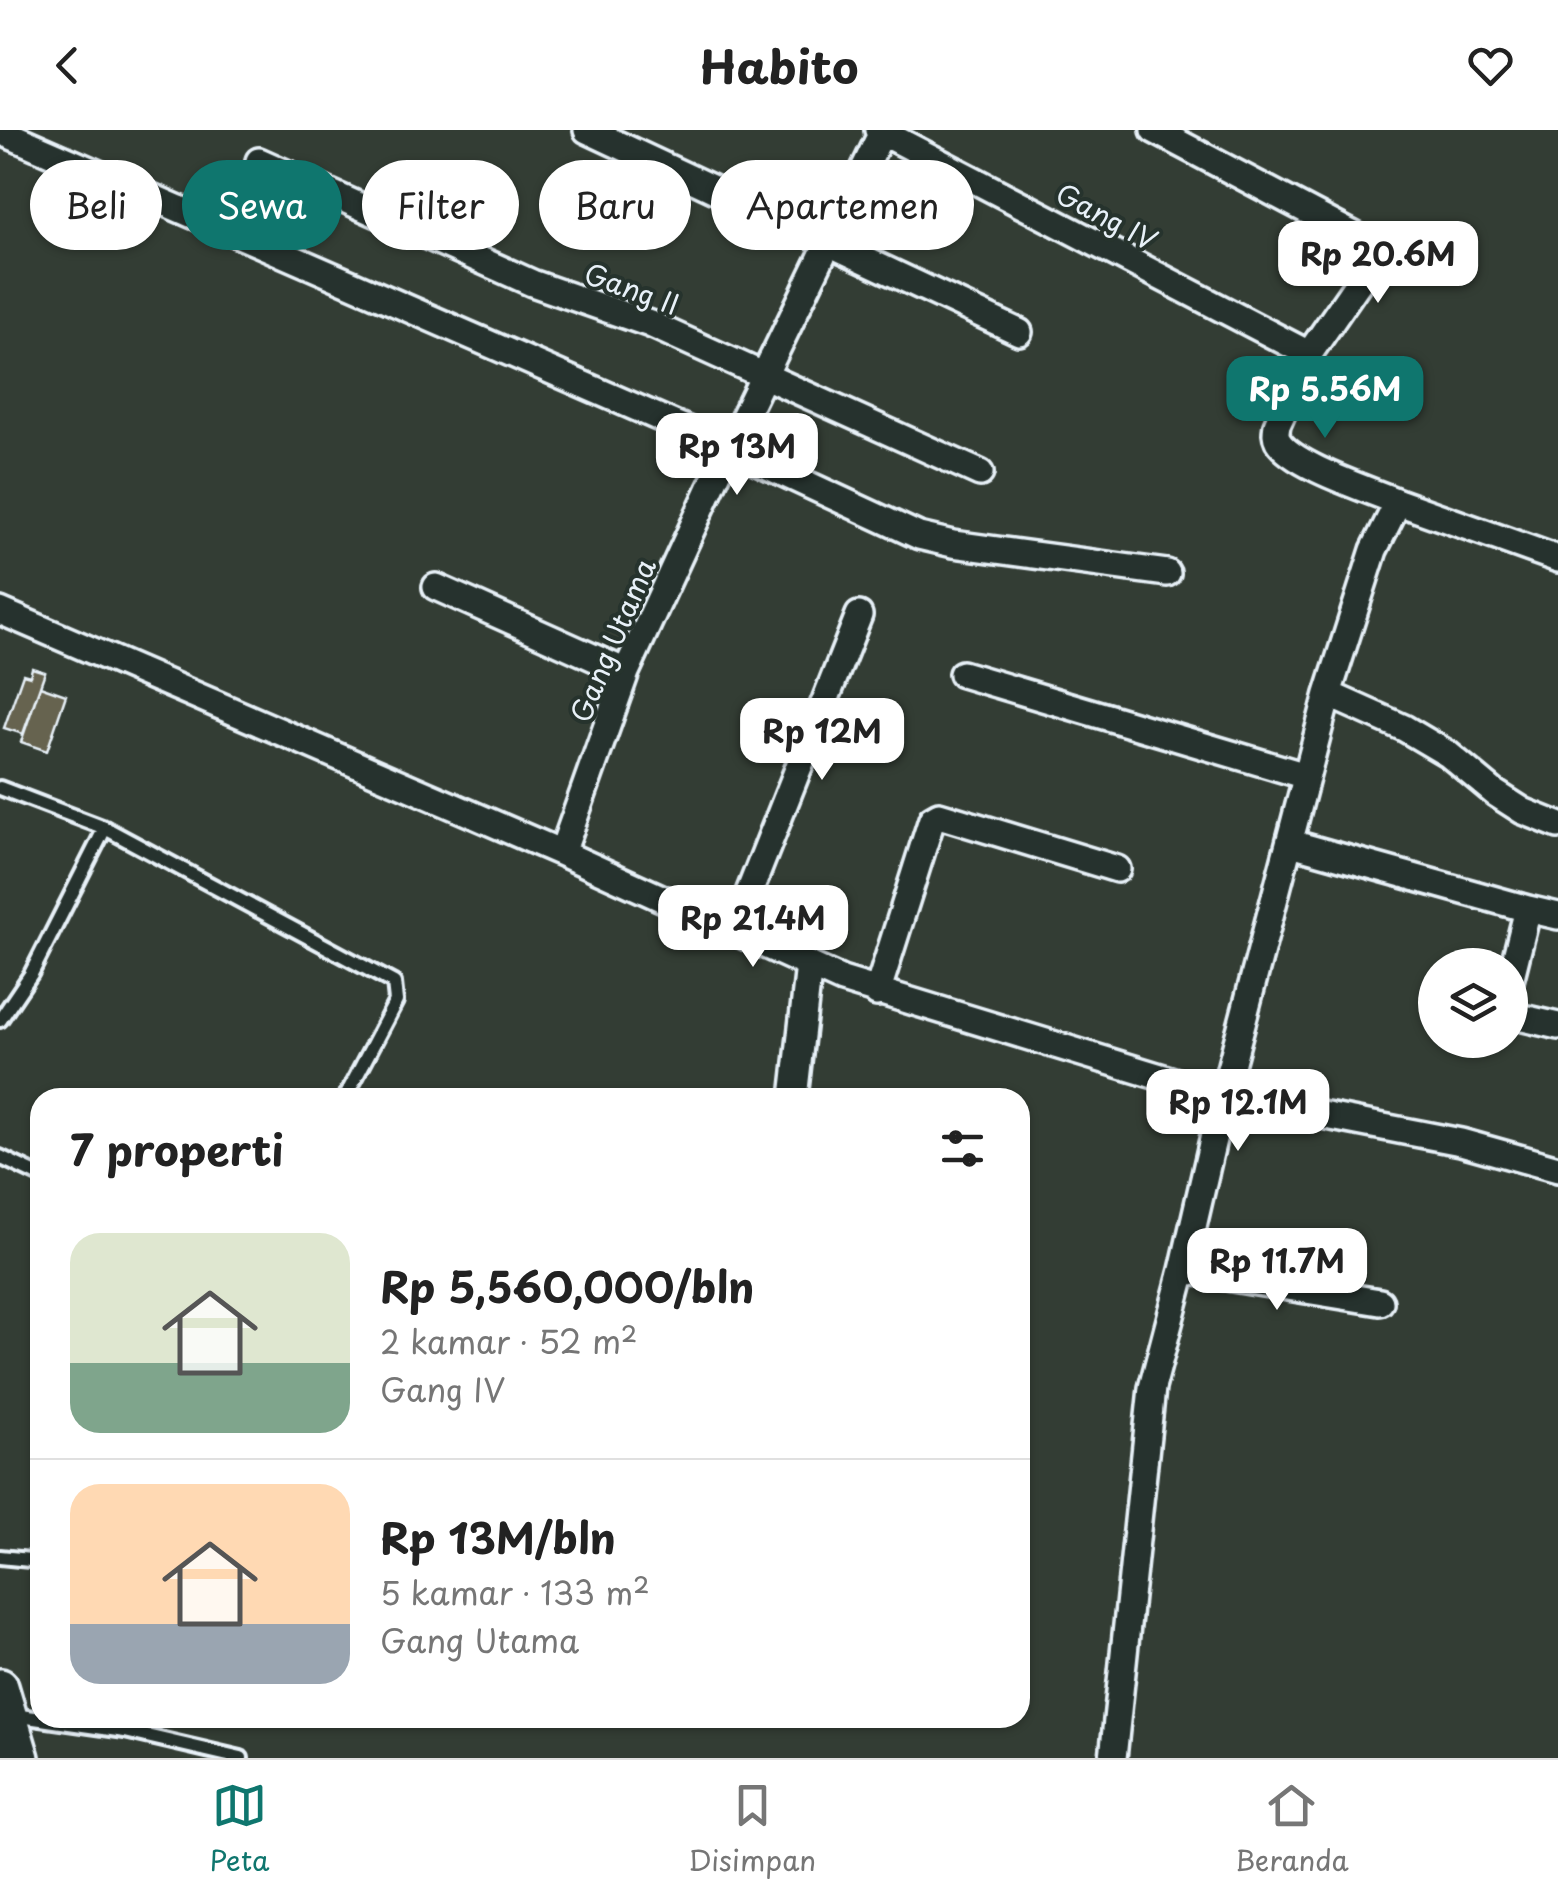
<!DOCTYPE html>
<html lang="id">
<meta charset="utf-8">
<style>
:root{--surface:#fff;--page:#f2f2f2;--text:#222;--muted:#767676;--line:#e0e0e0;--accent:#0f766e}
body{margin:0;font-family:"Playpen Sans",sans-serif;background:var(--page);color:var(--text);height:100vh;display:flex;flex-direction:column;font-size:38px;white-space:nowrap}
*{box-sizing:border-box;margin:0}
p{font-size:32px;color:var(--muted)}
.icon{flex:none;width:55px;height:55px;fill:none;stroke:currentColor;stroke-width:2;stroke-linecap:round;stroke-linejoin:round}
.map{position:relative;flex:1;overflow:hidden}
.details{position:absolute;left:30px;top:958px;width:1000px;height:640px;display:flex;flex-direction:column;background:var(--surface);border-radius:30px;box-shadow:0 2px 8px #0004}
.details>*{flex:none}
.guide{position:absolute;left:30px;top:30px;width:1000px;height:90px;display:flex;gap:20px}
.fabs{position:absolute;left:1418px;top:818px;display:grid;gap:20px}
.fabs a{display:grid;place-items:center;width:110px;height:110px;border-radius:50%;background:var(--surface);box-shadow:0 2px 8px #0004;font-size:50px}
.price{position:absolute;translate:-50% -85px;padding:0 22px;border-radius:20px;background:#fff;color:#222;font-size:32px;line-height:65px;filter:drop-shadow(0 2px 5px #0008)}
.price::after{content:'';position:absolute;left:50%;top:60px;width:30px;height:22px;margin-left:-15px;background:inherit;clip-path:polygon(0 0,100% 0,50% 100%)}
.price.on{background:var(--accent);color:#fff}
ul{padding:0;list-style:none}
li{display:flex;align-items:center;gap:30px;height:250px;padding:0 40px}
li+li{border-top:2px solid var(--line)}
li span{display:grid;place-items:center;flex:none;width:280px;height:200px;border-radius:30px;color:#555}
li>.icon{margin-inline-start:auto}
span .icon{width:120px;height:120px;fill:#fffc;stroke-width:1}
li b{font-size:42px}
h2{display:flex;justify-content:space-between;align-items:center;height:120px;padding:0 40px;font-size:42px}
.tag{padding:0 35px;border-radius:45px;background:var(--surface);box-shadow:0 2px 8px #0004;font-size:35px;line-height:90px}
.tag.on{background:var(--accent);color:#fff}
header{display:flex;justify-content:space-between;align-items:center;height:130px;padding:0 40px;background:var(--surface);font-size:45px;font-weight:700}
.tab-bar{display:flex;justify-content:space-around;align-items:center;height:140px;border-top:2px solid var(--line);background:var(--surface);font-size:28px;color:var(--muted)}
.tab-bar a{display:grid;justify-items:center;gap:5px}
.tab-bar .on{color:var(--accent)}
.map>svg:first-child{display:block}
.building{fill:#666350;stroke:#e8f1f8;stroke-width:2.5}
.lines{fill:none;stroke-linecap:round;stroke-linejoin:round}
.service-casing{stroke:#e8f1f8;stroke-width:20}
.minor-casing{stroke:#e8f1f8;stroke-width:32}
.secondary-casing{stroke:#e8f1f8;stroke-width:42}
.service{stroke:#26332d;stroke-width:12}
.minor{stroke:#26332d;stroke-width:25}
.secondary{stroke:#26332d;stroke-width:35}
.labels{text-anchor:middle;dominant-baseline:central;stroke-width:8;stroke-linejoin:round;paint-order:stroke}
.street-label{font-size:28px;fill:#e8f1f8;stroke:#26332d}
</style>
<header><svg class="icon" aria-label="back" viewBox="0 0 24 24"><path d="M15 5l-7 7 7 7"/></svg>Habito<svg class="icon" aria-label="heart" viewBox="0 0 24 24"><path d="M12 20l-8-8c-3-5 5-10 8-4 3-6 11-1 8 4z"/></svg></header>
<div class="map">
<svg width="1558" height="1628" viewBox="0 0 1558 1628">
<rect width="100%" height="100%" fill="#333d34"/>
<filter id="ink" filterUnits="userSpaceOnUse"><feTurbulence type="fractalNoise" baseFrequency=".01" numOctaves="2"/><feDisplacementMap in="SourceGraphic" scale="20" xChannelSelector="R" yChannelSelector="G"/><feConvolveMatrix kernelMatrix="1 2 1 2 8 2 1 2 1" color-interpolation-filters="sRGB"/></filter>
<g filter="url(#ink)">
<path class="building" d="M50,35L71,44L54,82L33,73Z
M71,44L122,66L101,116L49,94Z
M32,538L45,542L23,604L4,598L23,544L30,546Z
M40,556L66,565L47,621L21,612Z"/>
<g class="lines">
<g class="service-casing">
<path id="service" d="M0,658L105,698L394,853L396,871L345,968
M0,890L31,844L105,698
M0,1027L40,1046
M0,1427L40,1431
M13,1585L125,1601L241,1628"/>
</g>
<g class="minor-casing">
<path id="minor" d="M587,0L1019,202
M878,0L1309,224
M1154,0L1369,113V137L1309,224L1277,295C1276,302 1275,305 1278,311C1293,336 1370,360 1398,372
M0,1L729,318L919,406L953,414L1167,443
M259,31L532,153L650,194L980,343
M436,457L626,542
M0,481L562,723L842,850L1223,966L1461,1012L1558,1039
M962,544L1306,646
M1328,564L1404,598L1448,624L1495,663L1523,681L1558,695
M1291,713L1528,779L1510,851
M562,723L626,542L729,318L883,0
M1528,779L1558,786
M734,801L859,485
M877,863L932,689L939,685L1117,739
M1510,885L1558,896
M794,968L809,835
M1183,1140L1380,1172
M1113,1628L1152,1258L1183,1140L1223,966L1328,564L1374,420L1398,372L1558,429"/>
</g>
<g class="secondary-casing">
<path id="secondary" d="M0,1557L21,1628"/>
</g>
<use href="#service" class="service"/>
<use href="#minor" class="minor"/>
<use href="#secondary" class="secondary"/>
</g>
</g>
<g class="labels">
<g class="street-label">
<text transform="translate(1107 86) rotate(28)">Gang IV</text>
<text transform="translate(632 158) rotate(20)">Gang II</text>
<text transform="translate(612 510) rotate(-67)">Gang Utama</text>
</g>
</g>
</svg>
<div class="fabs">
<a><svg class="icon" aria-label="layers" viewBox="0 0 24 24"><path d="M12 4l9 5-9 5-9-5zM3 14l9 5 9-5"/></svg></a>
</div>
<b class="price" style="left:1378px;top:176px">Rp 20.6M</b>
<b class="price on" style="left:1325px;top:311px">Rp 5.56M</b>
<b class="price" style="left:737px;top:368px">Rp 13M</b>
<b class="price" style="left:822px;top:653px">Rp 12M</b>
<b class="price" style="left:753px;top:840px">Rp 21.4M</b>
<b class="price" style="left:1238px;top:1024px">Rp 12.1M</b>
<b class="price" style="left:1277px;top:1183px">Rp 11.7M</b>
<div class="guide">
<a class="tag">Beli</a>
<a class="tag on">Sewa</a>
<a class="tag">Filter</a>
<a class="tag">Baru</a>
<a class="tag">Apartemen</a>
</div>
<section class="details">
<h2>7 properti<svg class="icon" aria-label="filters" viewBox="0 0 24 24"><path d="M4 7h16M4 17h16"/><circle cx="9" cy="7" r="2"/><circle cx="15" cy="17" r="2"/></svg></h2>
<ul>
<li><span style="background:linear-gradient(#dfe7d0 65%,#7fa58c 0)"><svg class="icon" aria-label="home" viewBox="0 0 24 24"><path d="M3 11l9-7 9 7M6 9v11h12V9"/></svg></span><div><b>Rp 5,560,000/bln</b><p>2 kamar · 52 m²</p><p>Gang IV</p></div></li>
<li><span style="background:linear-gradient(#ffd9b3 70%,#9aa5b1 0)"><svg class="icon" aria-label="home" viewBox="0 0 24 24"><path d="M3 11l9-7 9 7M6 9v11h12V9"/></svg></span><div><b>Rp 13M/bln</b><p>5 kamar · 133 m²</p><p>Gang Utama</p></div></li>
</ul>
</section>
</div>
<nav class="tab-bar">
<a class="on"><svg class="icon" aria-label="map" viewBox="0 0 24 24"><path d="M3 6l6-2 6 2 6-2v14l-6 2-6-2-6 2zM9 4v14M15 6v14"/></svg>Peta</a>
<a><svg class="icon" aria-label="saved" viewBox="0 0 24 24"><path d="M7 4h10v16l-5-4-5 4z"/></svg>Disimpan</a>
<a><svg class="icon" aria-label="home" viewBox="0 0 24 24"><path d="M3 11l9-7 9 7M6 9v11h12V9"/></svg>Beranda</a>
</nav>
